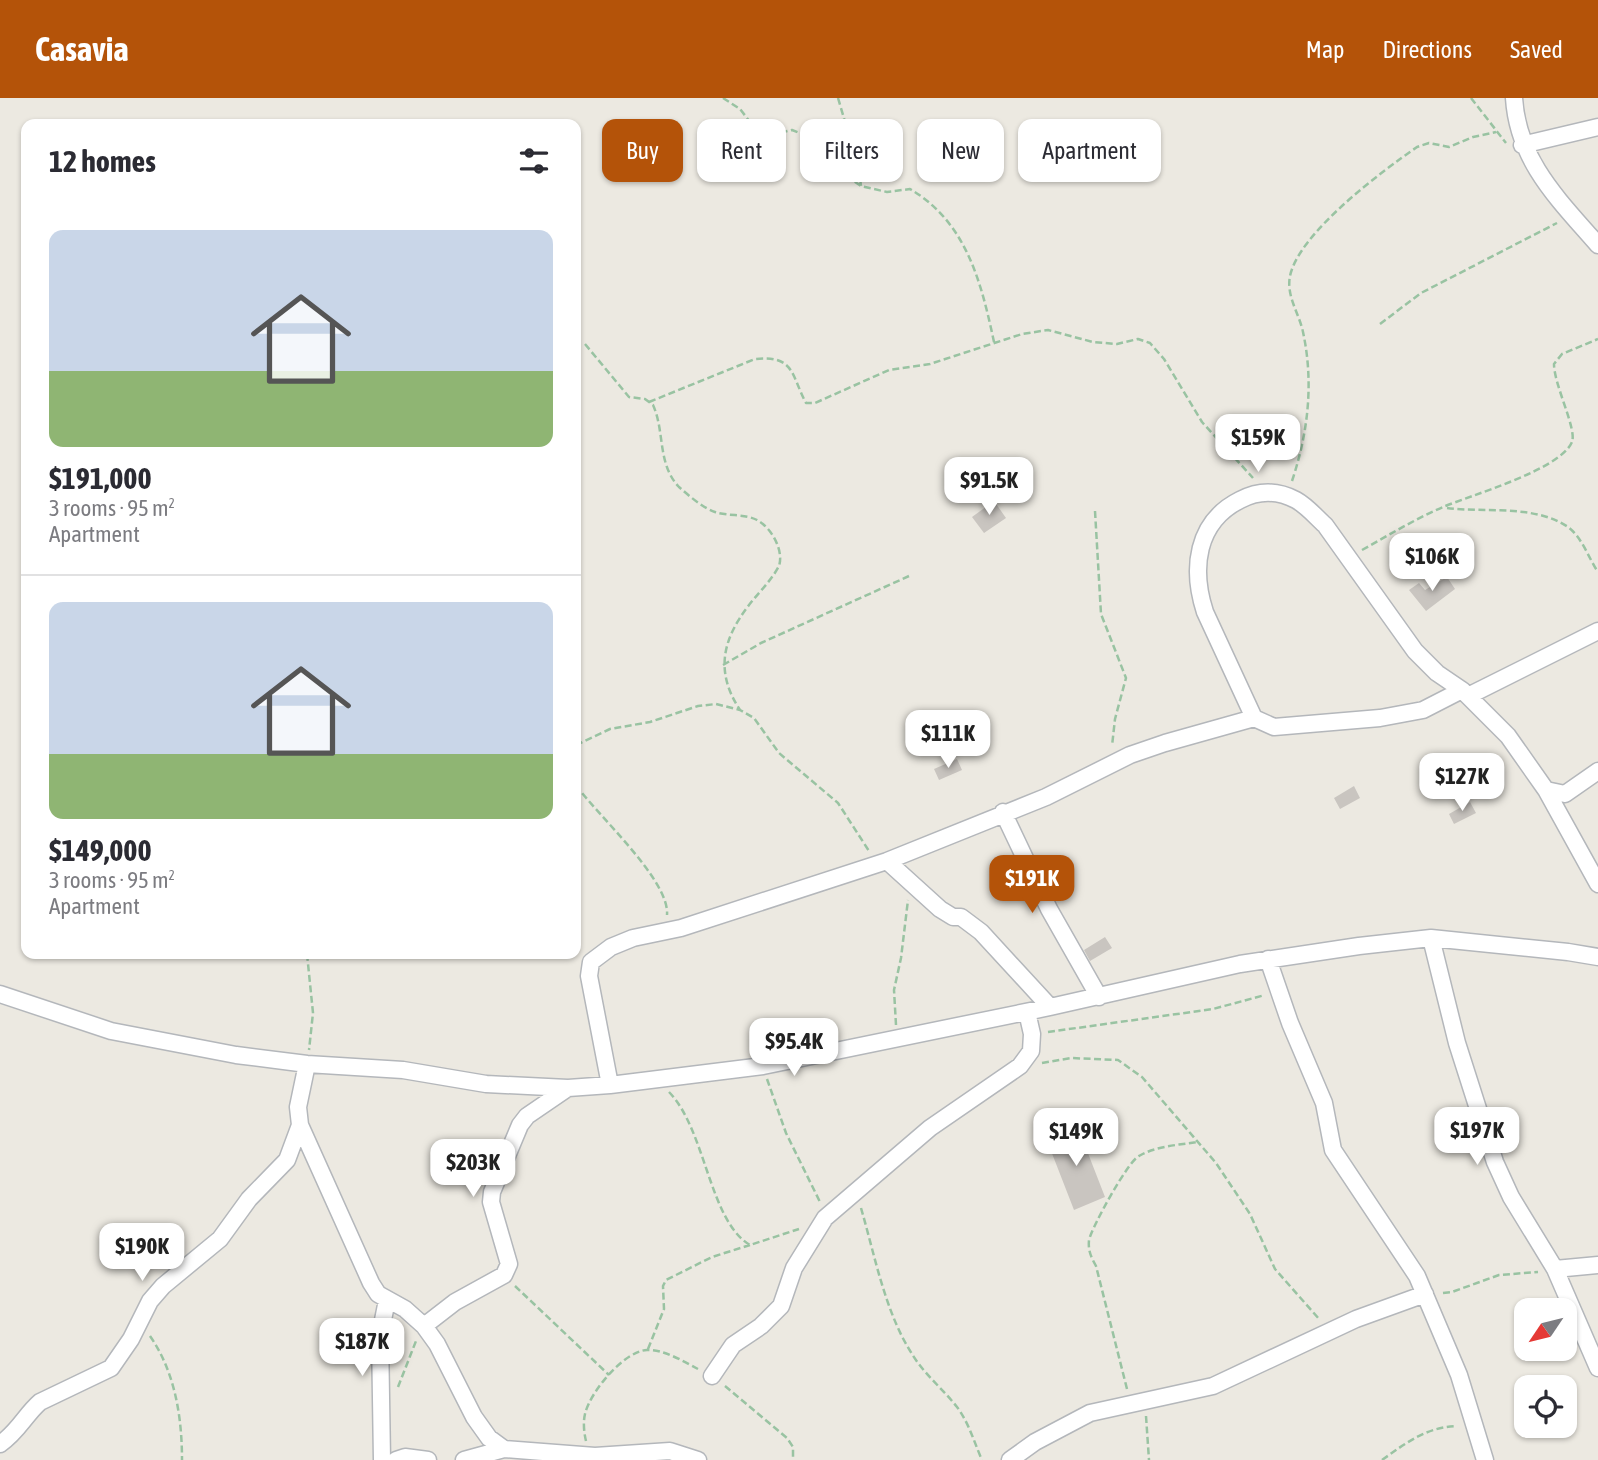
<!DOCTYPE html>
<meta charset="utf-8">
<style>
:root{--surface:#fff;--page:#f7f7f7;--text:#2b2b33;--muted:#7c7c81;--line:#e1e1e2;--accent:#b45309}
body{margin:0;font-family:"Asap Condensed",sans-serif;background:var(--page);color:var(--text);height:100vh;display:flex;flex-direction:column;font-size:26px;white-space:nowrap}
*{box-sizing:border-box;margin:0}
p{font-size:23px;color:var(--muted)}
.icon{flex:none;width:38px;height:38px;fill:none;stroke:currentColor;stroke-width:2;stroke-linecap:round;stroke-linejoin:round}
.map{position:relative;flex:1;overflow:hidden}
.details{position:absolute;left:21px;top:21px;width:560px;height:840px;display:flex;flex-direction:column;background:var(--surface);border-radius:14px;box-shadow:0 2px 5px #0004}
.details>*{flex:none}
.hud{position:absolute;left:602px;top:21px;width:665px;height:63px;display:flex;gap:14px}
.needle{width:46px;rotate:235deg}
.buttons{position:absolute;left:1514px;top:1200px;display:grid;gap:14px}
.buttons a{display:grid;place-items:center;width:63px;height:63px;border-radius:14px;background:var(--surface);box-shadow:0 2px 5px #0004;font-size:35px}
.price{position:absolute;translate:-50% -60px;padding:0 16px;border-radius:14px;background:#fff;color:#222;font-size:23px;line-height:46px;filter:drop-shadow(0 2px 4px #0008)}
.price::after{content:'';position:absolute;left:50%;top:42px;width:21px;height:16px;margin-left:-10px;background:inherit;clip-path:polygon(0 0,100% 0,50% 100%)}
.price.selected{background:var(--accent);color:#fff}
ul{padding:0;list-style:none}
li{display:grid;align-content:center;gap:14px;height:371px;padding:0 28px}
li+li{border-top:2px solid var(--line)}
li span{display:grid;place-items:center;height:217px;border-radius:14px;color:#555}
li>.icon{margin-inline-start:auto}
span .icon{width:126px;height:126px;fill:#fffc;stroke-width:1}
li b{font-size:30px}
h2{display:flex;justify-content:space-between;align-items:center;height:84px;padding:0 28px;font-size:30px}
.chip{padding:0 24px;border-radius:14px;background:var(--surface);box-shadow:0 2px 5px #0004;font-size:24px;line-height:63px}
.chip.selected{background:var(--accent);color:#fff}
header{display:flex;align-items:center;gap:42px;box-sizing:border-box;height:98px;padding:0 35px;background:var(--accent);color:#fff}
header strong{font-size:33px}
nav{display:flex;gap:38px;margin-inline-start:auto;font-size:24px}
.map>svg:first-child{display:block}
.building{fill:#c9c5c0}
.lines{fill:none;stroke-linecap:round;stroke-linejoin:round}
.minor-casing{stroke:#b4b7bb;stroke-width:19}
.path{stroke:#99c3a2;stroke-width:2.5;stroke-dasharray:7 3.5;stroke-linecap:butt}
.minor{stroke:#fff;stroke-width:16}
</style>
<header>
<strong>Casavia</strong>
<nav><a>Map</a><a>Directions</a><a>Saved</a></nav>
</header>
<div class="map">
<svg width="1598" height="1362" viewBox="0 0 1598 1362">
<rect width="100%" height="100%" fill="#ece9e1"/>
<path class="building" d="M994,403L1006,420L984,435L972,419Z
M1447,479L1455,491L1426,513L1409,492L1419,485L1425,492Z
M957,661L962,672L939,682L934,671Z
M1481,673L1489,688L1470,697L1462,684Z
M1354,688L1360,700L1340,711L1334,700Z
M1470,704L1476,715L1454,726L1449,716Z
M1105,839L1112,850L1090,863L1084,852Z
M1077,1027L1105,1099L1074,1112L1046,1040Z"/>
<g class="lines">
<g class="minor-casing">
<path id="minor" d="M1514,0C1518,63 1558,101 1598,147
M1522,47L1598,29
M1468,598L1508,638L1546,692L1565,696L1598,673
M1254,620L1205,514C1191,471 1196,424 1240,402C1259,392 1277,392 1296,402C1307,408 1316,419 1325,427L1415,553L1437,575L1462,592
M1546,692L1598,786
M1003,714L1049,811L1099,899
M887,763L940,811L953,819H961L981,834L1050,909
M1431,840L1457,945L1495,1064L1511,1099L1555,1171L1598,1270
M1268,861L1290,925L1324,1005L1333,1052L1417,1178L1459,1277L1485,1362
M0,896L111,933L236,957L307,966L403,972L486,986L568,990L610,987L763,968L1050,909L1240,866L1359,848L1431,840L1568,854L1598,859
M307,966L298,1009L300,1027L371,1185L378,1196L405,1211L424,1228L437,1246L474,1319L489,1340L504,1351L595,1358L670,1353L698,1362
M610,987L589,878L591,864L611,849L633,840L681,830L887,763L1046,699L1130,657L1165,645L1254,620L1274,629L1380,620L1423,612L1462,592L1468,598L1598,533
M1555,1171L1598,1167
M424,1228L455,1204L504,1177L509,1166L491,1104L492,1094L520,1027L527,1018L568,990
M712,1278L733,1247L761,1228L781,1208L794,1170L825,1120L930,1030L1020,968L1031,953L1032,936L1027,914
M0,1346C18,1334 25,1317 40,1304L111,1270L131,1241L150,1203L163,1188L220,1141L249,1101L287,1062L300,1027
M382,1362L380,1237L387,1202
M396,1362L405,1359L428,1362
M464,1362L504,1351
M1010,1362L1035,1344L1090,1315L1213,1288L1356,1221L1425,1196"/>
</g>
<path class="path" d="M723,0L740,11L757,33L765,38L792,32L805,37L829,66L861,88L887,94L910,91C966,124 981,183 994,244
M838,0L859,71L861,88
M1471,0L1506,45
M1380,226L1421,195L1557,125
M585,246L629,299L645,301L653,307C665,333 657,366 679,389C688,397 703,410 715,414C727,418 746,416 757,422C772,430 784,453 779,468C771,483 759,494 749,507C722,542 715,574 740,612
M649,304L755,261C795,257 791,277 806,305H815L889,272L930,266L1022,236L1048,232L1093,244L1117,246L1138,241L1150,245L1164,261L1202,324L1253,380
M1292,383C1308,335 1314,285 1303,234C1299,215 1286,198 1290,178C1299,135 1381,74 1417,49L1429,45L1449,49L1473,39L1496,34
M1447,410C1485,415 1534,406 1568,429C1582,439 1589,461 1598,474
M1095,413L1101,516L1126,580L1115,621L1112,648
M1362,452C1389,437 1415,421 1443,409C1471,397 1560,372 1572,344C1577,331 1554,287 1554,266L1562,256L1598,241
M723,567L761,545L909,478
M576,647L610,631L650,624L698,608L716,606L740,612L754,620L779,655L838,705L869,753
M576,687C596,716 670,782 667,817
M307,856L313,915L309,952
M896,927L894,892L901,860L908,802
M1048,934L1213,911L1265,897
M1042,965L1071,960L1118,962L1142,979L1216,1065L1250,1116L1275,1171L1320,1222
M767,981L786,1035L820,1104
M669,994C706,1032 709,1123 750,1147L799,1131
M861,1110C875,1158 885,1214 912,1256C924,1276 943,1291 957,1309C969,1325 974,1344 982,1362
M515,1188L609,1277
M1443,1195L1452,1194L1499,1177L1538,1174
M150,1238C175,1274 182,1319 182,1362
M648,1251L664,1211L663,1188L666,1182L712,1159L750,1147
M725,1288L787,1340L793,1349V1362
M398,1289L416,1243
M1127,1291L1096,1168C1091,1159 1088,1153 1089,1142C1092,1129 1128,1063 1139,1058C1156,1048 1178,1047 1198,1044
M1146,1318L1149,1362
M586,1343C584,1335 583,1324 585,1316C590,1294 624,1253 647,1252C663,1251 685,1264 698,1271
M1382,1362C1406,1345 1426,1329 1457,1328"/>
<use href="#minor" class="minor"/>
</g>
</svg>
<div class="buttons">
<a><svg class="needle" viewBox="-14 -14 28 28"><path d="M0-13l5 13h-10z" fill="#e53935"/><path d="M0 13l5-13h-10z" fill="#7c7c81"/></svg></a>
<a><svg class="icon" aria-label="locate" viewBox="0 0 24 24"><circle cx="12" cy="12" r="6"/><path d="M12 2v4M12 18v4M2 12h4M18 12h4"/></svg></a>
</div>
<b class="price" style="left:1258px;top:376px">$159K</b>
<b class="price" style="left:989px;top:419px">$91.5K</b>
<b class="price" style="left:1432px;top:495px">$106K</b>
<b class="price" style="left:948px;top:672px">$111K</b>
<b class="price" style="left:1462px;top:715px">$127K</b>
<b class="price selected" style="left:1032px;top:817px">$191K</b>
<b class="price" style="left:794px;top:980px">$95.4K</b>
<b class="price" style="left:1477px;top:1069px">$197K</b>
<b class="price" style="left:1076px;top:1070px">$149K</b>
<b class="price" style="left:473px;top:1101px">$203K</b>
<b class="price" style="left:142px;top:1185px">$190K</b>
<b class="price" style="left:362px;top:1280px">$187K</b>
<div class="hud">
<a class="chip selected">Buy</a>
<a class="chip">Rent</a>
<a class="chip">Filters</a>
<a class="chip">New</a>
<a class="chip">Apartment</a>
</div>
<section class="details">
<h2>12 homes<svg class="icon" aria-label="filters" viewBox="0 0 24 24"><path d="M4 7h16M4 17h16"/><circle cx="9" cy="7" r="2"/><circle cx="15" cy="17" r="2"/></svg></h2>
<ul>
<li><span style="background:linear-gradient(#c9d6e8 65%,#8fb573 0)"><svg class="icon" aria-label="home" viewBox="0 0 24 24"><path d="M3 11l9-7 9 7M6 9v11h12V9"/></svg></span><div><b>$191,000</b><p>3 rooms · 95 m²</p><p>Apartment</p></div></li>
<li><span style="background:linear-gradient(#c9d6e8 70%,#8fb573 0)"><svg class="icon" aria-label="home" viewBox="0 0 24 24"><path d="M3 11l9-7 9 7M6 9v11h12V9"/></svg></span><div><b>$149,000</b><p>3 rooms · 95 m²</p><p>Apartment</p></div></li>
</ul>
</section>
</div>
